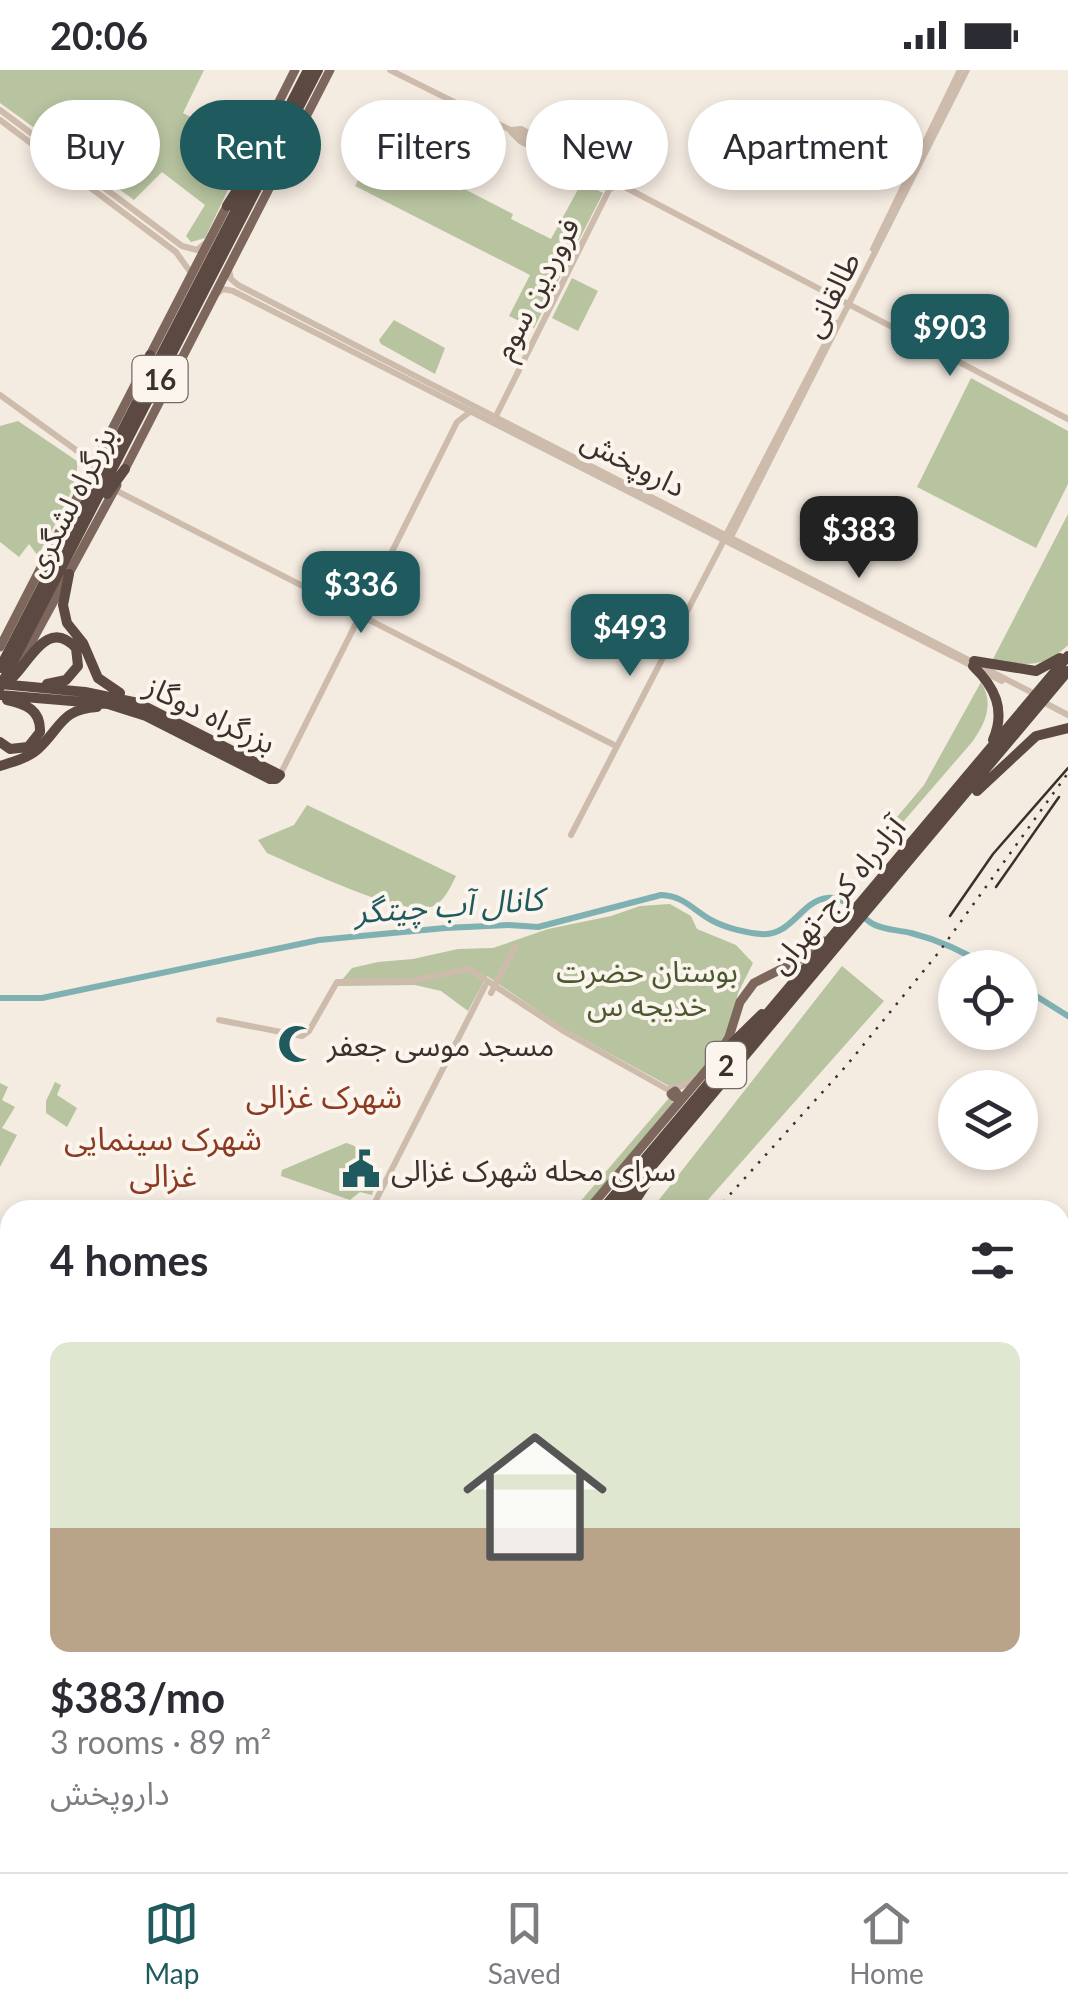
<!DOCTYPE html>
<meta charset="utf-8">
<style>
:root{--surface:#fff;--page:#f2f2f3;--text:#2b2b33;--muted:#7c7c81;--line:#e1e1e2;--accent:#1f5a5e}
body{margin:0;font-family:Lato,"Noto Sans Arabic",sans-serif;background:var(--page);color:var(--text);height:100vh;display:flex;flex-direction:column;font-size:38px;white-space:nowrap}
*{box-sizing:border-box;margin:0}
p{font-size:32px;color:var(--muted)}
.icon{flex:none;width:55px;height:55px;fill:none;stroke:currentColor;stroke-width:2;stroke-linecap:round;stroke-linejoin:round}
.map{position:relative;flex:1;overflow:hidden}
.details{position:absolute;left:0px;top:1130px;width:1070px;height:672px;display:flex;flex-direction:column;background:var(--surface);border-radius:30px 30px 0 0;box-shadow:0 5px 15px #0003}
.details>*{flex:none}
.hud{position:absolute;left:30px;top:30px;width:1010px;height:90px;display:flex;gap:20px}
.buttons{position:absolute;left:938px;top:880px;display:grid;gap:20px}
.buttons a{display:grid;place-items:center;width:100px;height:100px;border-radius:50%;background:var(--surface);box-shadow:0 5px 15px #0003;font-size:50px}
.price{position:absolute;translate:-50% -85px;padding:0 22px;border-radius:20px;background:var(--accent);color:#fff;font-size:32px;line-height:65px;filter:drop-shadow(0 2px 5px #0008)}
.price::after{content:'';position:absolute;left:50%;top:60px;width:30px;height:22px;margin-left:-15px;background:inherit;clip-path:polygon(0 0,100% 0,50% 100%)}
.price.active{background:#222;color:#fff}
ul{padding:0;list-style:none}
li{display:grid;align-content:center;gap:20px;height:530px;padding:0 50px}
li span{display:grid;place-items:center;height:310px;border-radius:20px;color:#555}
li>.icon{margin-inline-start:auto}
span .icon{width:180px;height:180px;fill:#fffc;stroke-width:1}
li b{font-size:42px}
h2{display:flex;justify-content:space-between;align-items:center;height:120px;padding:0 50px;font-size:42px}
.pill{padding:0 35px;border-radius:45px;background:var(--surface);box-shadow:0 5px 15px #0003;font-size:35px;line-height:90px}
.pill.active{background:var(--accent);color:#fff}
.status{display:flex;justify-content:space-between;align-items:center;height:70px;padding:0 50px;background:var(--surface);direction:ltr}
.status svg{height:28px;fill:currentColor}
.menu{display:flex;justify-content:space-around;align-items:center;height:140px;border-top:2px solid var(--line);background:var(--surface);font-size:28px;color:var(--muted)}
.menu a{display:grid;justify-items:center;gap:5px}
.menu .active{color:var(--accent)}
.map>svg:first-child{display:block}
.green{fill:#b8c4a0}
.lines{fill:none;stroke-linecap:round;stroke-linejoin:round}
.river{stroke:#7fb0b2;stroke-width:6}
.minor{stroke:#cdbbac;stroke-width:6}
.major{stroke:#7d675c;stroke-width:9}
.highway{stroke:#5c4a42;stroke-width:10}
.tram{stroke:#3b302b;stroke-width:2.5}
.rail{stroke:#3b302b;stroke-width:2.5;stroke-dasharray:2.5 8;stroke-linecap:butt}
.labels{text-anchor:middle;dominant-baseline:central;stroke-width:8;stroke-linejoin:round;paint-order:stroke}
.shield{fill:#fbf5ee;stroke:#756b66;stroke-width:2.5}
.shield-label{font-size:28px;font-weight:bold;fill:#3b302b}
.street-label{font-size:30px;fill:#3b302b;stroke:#fbf5ee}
.park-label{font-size:30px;fill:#4a5a2e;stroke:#fbf5ee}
.poi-label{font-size:30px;fill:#3b302b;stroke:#fbf5ee;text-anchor:start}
.water-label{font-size:32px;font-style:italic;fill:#1f5a5e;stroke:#fbf5ee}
.neighbourhood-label{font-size:32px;fill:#8c3b22;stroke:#fbf5ee}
</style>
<div class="status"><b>20:06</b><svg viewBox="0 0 49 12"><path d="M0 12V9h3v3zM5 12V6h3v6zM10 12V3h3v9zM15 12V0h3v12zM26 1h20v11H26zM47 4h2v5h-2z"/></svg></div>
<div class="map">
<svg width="1068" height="1802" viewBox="0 0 1068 1802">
<rect width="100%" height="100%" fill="#f4ebe1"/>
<path class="green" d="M0,0H204L183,43L248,78L205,168L191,172L186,166L205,135L162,102L134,130L0,33Z
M377,74L513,144L511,149L551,169L582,112L603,123L534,258L509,246L530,205L355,116Z
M572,208L598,221L578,261L552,248Z
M394,250L445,278L435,304L381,274L379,270Z
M971,308L1068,361V414L1036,478L917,417Z
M18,351L77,391C80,418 50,461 38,486L29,474L19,487L0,472V356Z
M1068,444V575C1044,599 1024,595 992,591Z
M981,612C994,634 986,652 973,671L890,767L875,773L924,715Z
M307,735L456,806C449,820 442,837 425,838C389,841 302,798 267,783L258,770L294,755Z
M670,834L691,846L697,859L736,875L753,893L738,923L730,959L705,999L681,1015L669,1016L563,958L487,906L468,941L441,921L415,915L337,916L352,898L378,892L413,889L458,879L493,878L548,859L611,846L640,836Z
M842,896L884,931L699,1140H651Z
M55,1012L61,1015L57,1025L77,1038L67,1057L46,1043V1031Z
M0,1013L8,1017L2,1030L15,1037L2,1058L17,1065L0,1097Z
M669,1028L673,1033L586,1140H573Z
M346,1073C371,1080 380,1100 372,1125L360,1122L350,1130L281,1106L282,1100Z
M1060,1574L1068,1580V1671L1060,1681Z
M265,1793H971L963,1802H277Z"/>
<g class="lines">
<path class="river" d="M1020,916L1068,946
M0,928H42L319,870L445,858L509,855L538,857L661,825C686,826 694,842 715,852C727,858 747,863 761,864C791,867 801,831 827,828C847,825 858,846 873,854C884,860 899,860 911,863C939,870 965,882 990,898"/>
<path class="minor" d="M390,0L615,112L1068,349
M0,40L182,176L197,180L204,174
M0,50L176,182L191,203
M511,62L520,71L612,118
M873,179L960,0
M229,200L231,209L238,215L1031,622
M215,225L223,219L233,221L1002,611
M0,325L94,393
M496,346L615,108L521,59L510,60
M115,420L616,676
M726,465L836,253
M731,467L967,0
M1047,634L1068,645
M280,705L457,352L471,341
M571,765L724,470
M491,923L515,877
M219,950L302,966L309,961L337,912L410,911L469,899L565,962L672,1022
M671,1017L678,1018L697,1008
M371,1140L485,916
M1060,1258L1068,1249
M0,1529L10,1534
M1060,1555L1068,1561
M1060,1567L1068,1574
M0,1660L10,1665
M1060,1695L1068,1685
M1060,1707L1068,1697
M0,1795L13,1802
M0,1801L2,1802
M975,1802L983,1792
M984,1802L991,1792"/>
<path class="major" d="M240,109L295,0
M147,291L229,132
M124,401L330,0
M0,577L140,305
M19,595L117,415
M675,1021L678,1025L674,1027L671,1024Z
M588,1140L715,990L729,967L740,932L754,913L805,887L824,871
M0,1216L10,1221
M0,1223L10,1228
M31,1802L39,1792"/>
<path class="highway" d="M227,136L249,101
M139,317L150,285
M107,424L125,399
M69,504L63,535L67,553L83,573L98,608L120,623
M974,591L1036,601L1060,588
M973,596C995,617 1006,640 993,670
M0,598L308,0
M11,609C30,592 47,547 76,578L78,596L66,610L47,614
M0,614L85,622L138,633L280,705
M0,617L318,0
M0,625L108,634L146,646L270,709H276L280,705
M0,672L10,679L28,677L40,662C41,640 26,634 7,630
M0,696C13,692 28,688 38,679C61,658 61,639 97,637
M977,721L1036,666L1068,658
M715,990L762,944
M602,1140L1068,586
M615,1140L1068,601
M629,1140L653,1103
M47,1802L55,1792
M58,1802L66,1792"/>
<path class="tram" d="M996,817L1059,727
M950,846L993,784L1068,698"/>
<path class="rail" d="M716,1140L847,995L939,882L1068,703
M85,1802L94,1792"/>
</g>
<defs>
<g id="mosque-bare" transform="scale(3)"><path d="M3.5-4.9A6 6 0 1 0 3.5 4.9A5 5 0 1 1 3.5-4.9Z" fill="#1f5a5e" stroke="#fbf5ee" stroke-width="2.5" paint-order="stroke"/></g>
<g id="civic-bare" transform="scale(3)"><path d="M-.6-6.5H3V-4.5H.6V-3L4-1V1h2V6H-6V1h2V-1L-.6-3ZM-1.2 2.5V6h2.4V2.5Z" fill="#1f5a5e" stroke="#fbf5ee" stroke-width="2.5" paint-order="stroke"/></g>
</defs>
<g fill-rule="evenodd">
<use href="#mosque-bare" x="297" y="974"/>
<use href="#civic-bare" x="361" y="1099"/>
</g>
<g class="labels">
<g class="shield">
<rect x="132.5" y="286" width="55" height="46" rx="8"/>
<rect x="706" y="972" width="40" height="46" rx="8"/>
</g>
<g class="shield-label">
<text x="160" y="309">16</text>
<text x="726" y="995">2</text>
</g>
<g class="street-label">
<text transform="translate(535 218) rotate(-63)">فروردین سوم</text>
<text transform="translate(830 224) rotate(-63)">طالقانی</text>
<text transform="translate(634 392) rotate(27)">داروپخش</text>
<text transform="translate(69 431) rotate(-63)">بزرگراه لشگری</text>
<text transform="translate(211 643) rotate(26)">بزرگراه دوگاز</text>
<text transform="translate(836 824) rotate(-50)">آزادراه کرج-تهران</text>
</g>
<g class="park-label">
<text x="647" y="900">بوستان حضرت<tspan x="647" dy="34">خدیجه س</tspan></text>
</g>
<g class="poi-label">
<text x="327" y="974">مسجد موسی جعفر</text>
<text x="391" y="1099">سرای محله شهرک غزالی</text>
</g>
<g class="water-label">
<text transform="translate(449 834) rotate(-4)">کانال آب چیتگر</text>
</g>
<g class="neighbourhood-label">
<text x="324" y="1025">شهرک غزالی</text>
<text x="163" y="1067">شهرک سینمایی<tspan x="163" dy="37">غزالی</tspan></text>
</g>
</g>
</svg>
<div class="buttons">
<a><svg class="icon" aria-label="locate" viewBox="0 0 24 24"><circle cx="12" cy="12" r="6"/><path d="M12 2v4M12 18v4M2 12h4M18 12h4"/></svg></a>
<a><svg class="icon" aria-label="layers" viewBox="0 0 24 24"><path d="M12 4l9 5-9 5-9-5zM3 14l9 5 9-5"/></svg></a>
</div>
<b class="price" style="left:950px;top:309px">$903</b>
<b class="price active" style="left:859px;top:511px">$383</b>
<b class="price" style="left:361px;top:566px">$336</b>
<b class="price" style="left:630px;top:609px">$493</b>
<div class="hud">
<a class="pill">Buy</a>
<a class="pill active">Rent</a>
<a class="pill">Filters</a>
<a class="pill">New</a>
<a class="pill">Apartment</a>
</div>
<section class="details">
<h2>4 homes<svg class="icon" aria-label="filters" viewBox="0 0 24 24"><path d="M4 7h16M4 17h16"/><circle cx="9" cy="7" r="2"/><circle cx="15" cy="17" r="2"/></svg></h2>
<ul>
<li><span style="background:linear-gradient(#dfe7d0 60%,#b9a48a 0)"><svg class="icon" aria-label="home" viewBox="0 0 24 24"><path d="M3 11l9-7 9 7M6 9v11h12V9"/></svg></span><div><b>$383/mo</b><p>3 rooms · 89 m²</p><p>داروپخش</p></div></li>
</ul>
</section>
</div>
<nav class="menu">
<a class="active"><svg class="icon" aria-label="map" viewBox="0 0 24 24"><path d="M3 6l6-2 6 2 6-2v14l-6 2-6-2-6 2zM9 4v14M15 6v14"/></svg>Map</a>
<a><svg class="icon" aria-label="saved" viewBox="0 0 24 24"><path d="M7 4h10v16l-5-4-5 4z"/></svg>Saved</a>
<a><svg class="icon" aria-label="home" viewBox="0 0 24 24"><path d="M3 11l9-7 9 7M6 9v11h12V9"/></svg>Home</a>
</nav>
